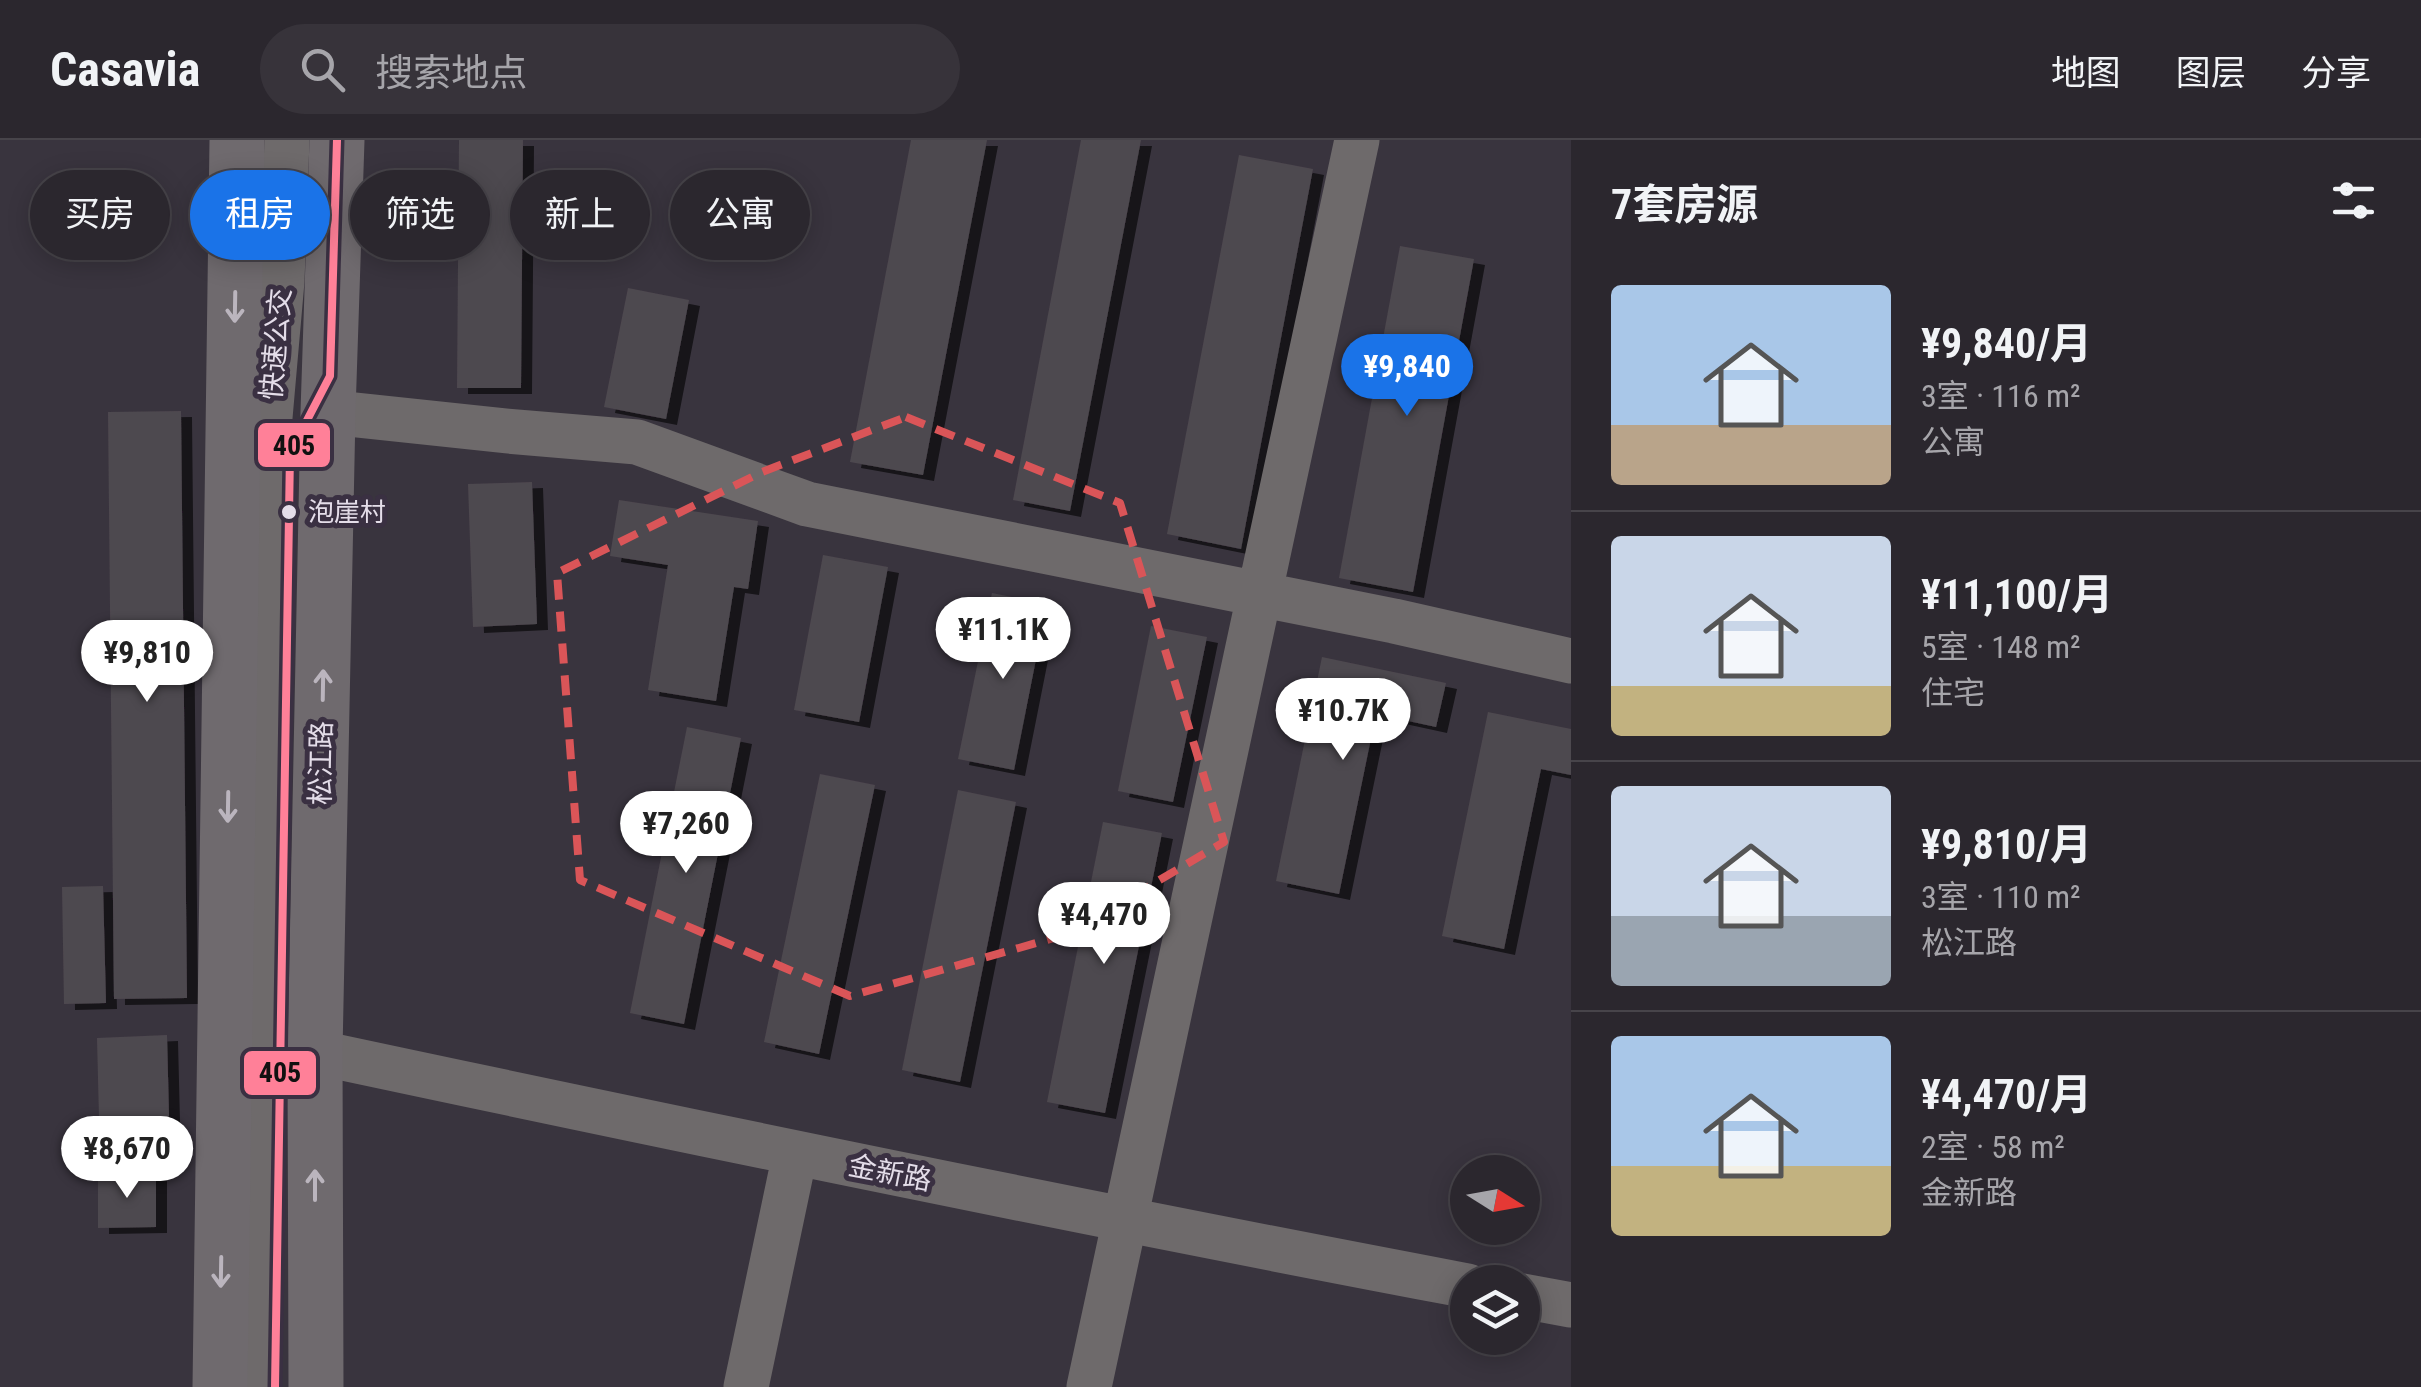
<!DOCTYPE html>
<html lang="zh">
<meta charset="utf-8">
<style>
:root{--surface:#2b272e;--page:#37333a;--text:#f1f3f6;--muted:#a6a5aa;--line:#47444a;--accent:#1a73e8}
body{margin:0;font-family:"Roboto Condensed","Noto Sans SC",sans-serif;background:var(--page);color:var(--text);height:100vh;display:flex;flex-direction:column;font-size:38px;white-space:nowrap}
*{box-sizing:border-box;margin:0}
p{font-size:32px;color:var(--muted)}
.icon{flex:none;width:55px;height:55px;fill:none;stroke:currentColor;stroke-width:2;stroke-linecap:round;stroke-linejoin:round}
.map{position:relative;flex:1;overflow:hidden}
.details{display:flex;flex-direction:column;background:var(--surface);width:850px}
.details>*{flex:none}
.guide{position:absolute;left:30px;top:30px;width:950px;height:90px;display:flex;gap:20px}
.needle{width:65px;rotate:101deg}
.controls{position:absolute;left:1450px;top:1015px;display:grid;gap:20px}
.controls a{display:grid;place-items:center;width:90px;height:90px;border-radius:50%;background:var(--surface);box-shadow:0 5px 25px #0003,0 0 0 2px var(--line);font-size:50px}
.price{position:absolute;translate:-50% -85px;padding:0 22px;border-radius:35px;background:#fff;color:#222;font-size:32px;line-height:65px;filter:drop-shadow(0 2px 5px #0008)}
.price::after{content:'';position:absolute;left:50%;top:60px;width:30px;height:22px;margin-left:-15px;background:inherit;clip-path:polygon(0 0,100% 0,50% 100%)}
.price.on{background:var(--accent);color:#fff}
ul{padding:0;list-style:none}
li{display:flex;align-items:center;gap:30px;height:250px;padding:0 40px}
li+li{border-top:2px solid var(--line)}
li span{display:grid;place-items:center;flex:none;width:280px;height:200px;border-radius:10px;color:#555}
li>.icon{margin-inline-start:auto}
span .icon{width:120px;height:120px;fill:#fffc;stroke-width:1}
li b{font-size:42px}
h2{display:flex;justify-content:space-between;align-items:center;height:120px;padding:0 40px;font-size:42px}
.chip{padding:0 35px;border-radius:45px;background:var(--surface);box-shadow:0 5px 25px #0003,0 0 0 2px var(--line);font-size:35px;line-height:90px}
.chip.on{background:var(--accent);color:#fff}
header{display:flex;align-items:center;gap:60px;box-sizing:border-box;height:140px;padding:0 50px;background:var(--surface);border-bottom:2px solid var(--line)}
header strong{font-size:48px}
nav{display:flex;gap:55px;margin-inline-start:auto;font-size:35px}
.search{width:700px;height:90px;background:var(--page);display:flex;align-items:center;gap:25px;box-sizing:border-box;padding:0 35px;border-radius:55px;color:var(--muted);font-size:38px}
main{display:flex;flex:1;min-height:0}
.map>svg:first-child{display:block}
.building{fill:#4e484f;filter:url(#shadow)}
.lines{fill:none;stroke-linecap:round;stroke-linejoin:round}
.minor{stroke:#6e6a6b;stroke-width:45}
.major{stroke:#6f6a6e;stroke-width:55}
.bus-1-casing{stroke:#3a3042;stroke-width:15}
.bus-1{stroke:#ff8098;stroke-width:8}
.oneway{stroke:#bbb5be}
.marked{fill:none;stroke:#da5558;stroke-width:8;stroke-dasharray:20 12;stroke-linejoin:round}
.bus-dot{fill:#e4dde9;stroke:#3a3042;stroke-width:4}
.labels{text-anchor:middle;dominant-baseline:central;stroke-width:10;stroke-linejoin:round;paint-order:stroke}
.bus-label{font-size:26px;fill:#e4dde9;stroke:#3a3042;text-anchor:start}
.street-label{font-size:28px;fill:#e4dde9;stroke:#3a3042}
.line-badge{stroke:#3a3042;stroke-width:4}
.pale-badge-label{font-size:28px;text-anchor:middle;font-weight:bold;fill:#111}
</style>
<header>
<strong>Casavia</strong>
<div class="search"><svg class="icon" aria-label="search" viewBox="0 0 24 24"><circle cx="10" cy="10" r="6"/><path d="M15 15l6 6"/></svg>搜索地点</div>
<nav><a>地图</a><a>图层</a><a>分享</a></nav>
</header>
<main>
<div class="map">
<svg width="1571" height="1247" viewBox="0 0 1571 1247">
<defs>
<filter id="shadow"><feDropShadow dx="11" dy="6" stdDeviation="0" flood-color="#0009"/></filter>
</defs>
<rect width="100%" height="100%" fill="#39343e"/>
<path class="building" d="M459,0H523L521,248H457Z
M911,0H987L923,335L850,322Z
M1081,0H1141L1070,371L1013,360Z
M1239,15L1313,29L1241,409L1167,394Z
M1400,106L1474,119L1413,452L1339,438Z
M628,148L689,160L666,279L604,267Z
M181,271L187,858L114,859L108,272Z
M532,342L537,484L473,487L468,344Z
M619,360L758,381L748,449L734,447L716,561L648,550L668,425L610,416Z
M823,415L888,427L859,582L794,570Z
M992,453L1047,464L1014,630L958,619Z
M1151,486L1207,497L1173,662L1118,651Z
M1322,517L1446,543L1436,587L1376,574L1339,754L1276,741Z
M1488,572L1571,589V635L1541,629L1504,809L1442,796Z
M687,587L741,598L684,884L630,873Z
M820,634L875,645L819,914L764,902Z
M958,650L1016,662L960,942L902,930Z
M1103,682L1162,693L1105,973L1047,962Z
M103,746L106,863L64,864L62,747Z
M167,895L170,1016L100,1018L97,898Z
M156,1034V1087L98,1088V1035Z"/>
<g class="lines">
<path class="minor" d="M328,272L507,291L637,302L807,364L1394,481L1571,521
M315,912C699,994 1082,1073 1468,1146
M1522,1156L1571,1165
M257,1247L266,323L282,141L287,0
M746,1247L795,1014
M1089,1247L1357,0"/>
<path class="major" d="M220,1247L237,0
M316,1247L315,912L328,272L337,0"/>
<g class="bus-1-casing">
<path id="bus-1" d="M275,1247L290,313L330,236L337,0"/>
</g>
<use href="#bus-1" class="bus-1"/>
</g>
<defs><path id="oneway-shaft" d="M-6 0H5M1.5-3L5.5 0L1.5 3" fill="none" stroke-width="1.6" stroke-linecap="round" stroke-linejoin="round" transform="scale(2.5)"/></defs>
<g class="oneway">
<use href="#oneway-shaft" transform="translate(235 167) rotate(91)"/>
<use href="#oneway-shaft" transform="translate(323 545) rotate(-89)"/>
<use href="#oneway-shaft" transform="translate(228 667) rotate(91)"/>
<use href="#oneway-shaft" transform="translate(315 1045) rotate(-90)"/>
<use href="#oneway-shaft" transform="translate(221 1132) rotate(91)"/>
</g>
<path class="marked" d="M906,277L1120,363L1224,702L1068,794L850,856L580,740L557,433L762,332Z"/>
<circle class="bus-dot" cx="289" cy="372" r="9"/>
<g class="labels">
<g class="bus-label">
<text x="308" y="372">泡崖村</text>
</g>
<g class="street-label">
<text transform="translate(276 204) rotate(-85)">快速公交</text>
<text transform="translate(321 623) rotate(-89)">松江路</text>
<text transform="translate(890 1033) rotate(11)">金新路</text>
</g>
</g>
<g class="line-badge">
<rect x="256" y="281" width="76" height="48" rx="10" fill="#ff8098"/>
<rect x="242" y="909" width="76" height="48" rx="10" fill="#ff8098"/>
</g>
<g class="pale-badge-label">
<text x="294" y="315">405</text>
<text x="280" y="942">405</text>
</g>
</svg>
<div class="controls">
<a><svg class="needle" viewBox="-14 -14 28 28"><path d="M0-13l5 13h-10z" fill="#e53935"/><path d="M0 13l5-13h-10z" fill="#a6a5aa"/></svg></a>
<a><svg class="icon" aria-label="layers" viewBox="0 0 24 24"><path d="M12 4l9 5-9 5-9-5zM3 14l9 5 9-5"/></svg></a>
</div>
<b class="price on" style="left:1407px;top:279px">¥9,840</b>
<b class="price" style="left:1003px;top:542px">¥11.1K</b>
<b class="price" style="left:147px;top:565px">¥9,810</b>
<b class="price" style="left:1343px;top:623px">¥10.7K</b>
<b class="price" style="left:686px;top:736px">¥7,260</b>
<b class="price" style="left:1104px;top:827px">¥4,470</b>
<b class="price" style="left:127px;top:1061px">¥8,670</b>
<div class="guide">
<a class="chip">买房</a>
<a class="chip on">租房</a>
<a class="chip">筛选</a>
<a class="chip">新上</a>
<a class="chip">公寓</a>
</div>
</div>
<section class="details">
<h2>7套房源<svg class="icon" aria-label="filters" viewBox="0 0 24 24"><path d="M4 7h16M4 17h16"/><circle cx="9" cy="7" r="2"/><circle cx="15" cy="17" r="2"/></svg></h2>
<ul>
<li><span style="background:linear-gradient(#a9c7e8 70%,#b9a48a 0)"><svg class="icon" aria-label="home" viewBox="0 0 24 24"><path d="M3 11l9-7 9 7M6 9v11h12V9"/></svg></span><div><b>¥9,840/月</b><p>3室 · 116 m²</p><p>公寓</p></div></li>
<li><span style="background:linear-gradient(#c9d6e8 75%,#c2b280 0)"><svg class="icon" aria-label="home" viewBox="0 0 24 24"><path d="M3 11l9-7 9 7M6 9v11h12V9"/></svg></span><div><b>¥11,100/月</b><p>5室 · 148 m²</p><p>住宅</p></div></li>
<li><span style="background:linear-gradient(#c9d6e8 65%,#9aa5b1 0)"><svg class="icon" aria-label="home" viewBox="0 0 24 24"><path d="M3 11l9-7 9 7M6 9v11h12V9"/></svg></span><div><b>¥9,810/月</b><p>3室 · 110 m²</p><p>松江路</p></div></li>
<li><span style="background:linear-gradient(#a9c7e8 65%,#c2b280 0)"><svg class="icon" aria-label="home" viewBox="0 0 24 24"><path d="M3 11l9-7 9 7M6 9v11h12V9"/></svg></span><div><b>¥4,470/月</b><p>2室 · 58 m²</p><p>金新路</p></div></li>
</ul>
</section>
</main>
